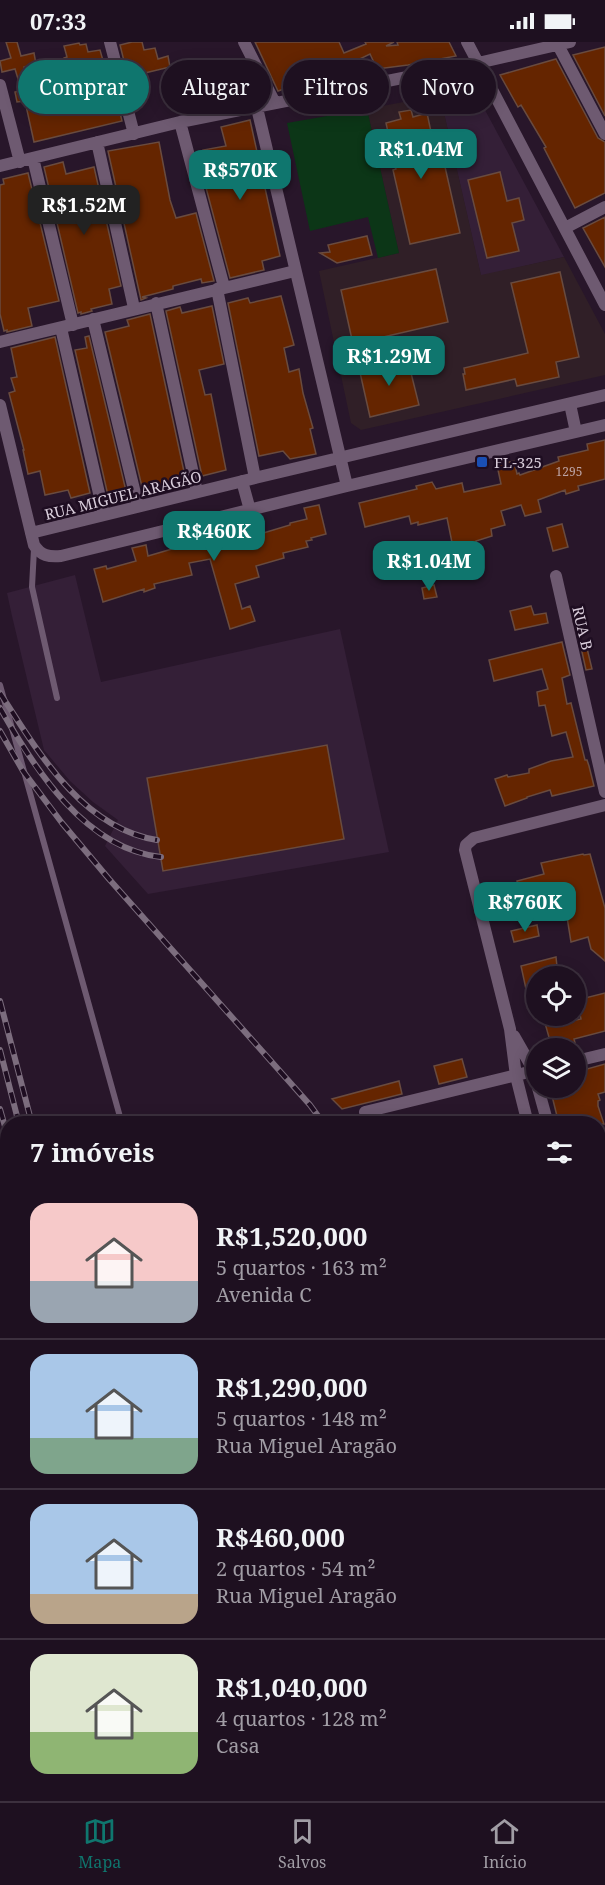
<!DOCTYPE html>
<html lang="pt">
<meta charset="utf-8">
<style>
:root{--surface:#1e1020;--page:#2b1e2d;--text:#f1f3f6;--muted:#a19da5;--line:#3c303e;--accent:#0f766e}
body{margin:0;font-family:"Noto Serif",serif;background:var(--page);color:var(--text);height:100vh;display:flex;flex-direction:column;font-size:22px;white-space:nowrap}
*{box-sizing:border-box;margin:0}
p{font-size:20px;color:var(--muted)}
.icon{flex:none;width:33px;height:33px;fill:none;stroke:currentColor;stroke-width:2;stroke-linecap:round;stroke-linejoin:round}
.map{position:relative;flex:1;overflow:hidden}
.details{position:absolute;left:0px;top:1074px;width:606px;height:686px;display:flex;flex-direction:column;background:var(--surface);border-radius:24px 24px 0 0;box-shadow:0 3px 15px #0003,0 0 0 2px var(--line)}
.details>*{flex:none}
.banner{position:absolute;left:18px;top:18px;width:570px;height:54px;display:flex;gap:12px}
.fabs{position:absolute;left:526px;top:924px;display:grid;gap:12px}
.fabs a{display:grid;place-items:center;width:60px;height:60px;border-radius:50%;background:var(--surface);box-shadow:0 3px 15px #0003,0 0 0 2px var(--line);font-size:30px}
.price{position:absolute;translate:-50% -51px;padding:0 14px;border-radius:12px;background:var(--accent);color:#fff;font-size:20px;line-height:39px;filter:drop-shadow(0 2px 3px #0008)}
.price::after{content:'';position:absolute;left:50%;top:36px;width:18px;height:14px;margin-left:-9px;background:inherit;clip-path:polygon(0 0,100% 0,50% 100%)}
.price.active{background:#222;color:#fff}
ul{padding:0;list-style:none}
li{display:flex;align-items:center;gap:18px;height:150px;padding:0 30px}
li+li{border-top:2px solid var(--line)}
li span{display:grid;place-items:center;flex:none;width:168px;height:120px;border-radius:18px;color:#555}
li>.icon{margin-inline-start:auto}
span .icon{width:72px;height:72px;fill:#fffc;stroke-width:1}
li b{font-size:26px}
h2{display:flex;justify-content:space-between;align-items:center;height:72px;padding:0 30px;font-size:26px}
.tag{padding:0 21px;border-radius:27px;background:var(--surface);box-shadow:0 3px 15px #0003,0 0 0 2px var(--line);font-size:21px;line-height:54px}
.tag.active{background:var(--accent);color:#fff}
.status{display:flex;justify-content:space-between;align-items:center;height:42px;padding:0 30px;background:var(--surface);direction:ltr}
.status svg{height:16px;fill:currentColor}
.dock{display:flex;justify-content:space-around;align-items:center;height:84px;border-top:2px solid var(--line);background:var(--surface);font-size:16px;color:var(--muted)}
.dock a{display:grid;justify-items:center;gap:3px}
.dock .active{color:var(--accent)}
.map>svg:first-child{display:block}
.built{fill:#341f37}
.education{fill:#301f27}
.green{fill:#0c3617}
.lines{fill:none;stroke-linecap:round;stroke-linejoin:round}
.stream{stroke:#000e10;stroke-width:4}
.building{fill:#652500;stroke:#694b3f;stroke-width:1.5}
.service{stroke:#6e5a71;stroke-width:6}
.minor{stroke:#6e5a71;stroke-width:12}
.rail-casing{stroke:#7c6d7e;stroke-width:6}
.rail{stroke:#1e0d21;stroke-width:4;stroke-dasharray:11;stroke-linecap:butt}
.transit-dot{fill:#1a4fb4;stroke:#1e0d21;stroke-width:2}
.labels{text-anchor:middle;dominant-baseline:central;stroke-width:5;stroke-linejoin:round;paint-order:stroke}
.number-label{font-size:12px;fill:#bca3a4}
.poi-label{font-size:15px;fill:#d9cddb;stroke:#1e0d21;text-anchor:start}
.street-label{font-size:15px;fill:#d9cddb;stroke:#1e0d21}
</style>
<div class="status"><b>07:33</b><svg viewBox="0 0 49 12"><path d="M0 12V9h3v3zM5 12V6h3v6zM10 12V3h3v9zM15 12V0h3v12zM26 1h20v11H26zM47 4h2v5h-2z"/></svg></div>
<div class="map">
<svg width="605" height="1759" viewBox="0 0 605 1759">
<rect width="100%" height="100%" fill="#28162a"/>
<path class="built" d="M478,55L564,215L481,234L442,63Z
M75,533L101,640L340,587L389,810L148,852L105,804L118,778L93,760L70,739L44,708L12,574L7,551Z"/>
<path class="education" d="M440,53L481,233L564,215L605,292V333L361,388L351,381L319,229L399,211L367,67Z"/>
<path class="green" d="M367,67L399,211L378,216L368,175L310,189L287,81Z"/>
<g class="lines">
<path class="stream" d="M0,1565L8,1563"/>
</g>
<path class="building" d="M6,0H17L21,14L34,11L36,22L24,25L28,38L19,40L15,27L2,30L0,19L11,16Z
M132,0H142L144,8L155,6L158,17L168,14L170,25L128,35L120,3Z
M255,0H339L344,11L366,2L365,0H394L386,4L398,3L397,0H449L456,14L408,23L377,27L370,12L349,22L352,28L324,33L303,35L309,44L297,46L296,43L278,49Z
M79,1L80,3L86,2L88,10L100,8L106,29L91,32L99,67L118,62L122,79L34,100L25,59L17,60L15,50L59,40L63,54L84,49L80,28L68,31L64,16L67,15L64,4Z
M605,5V74L573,13Z
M556,17L598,96L605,100V151L575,166L544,106L546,105L521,63L518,65L500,33Z
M411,68L413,75L427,71L437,118L443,116L460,191L410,202L393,128L396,127L386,81L401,77L399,70Z
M250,78L280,214L262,219L264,228L230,236L200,123L206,122L203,108L226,104L221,85Z
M159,100L170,158L176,176L196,171L214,239L202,241L201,237L173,244V247L142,255L146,256L141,258L108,109Z
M63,120L66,132L94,125L121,244L109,247L112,262L91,267L92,269L81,272V270L78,271L44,125Z
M500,130L507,159L519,156L524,178L512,181L519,209L487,216L468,138Z
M28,131L59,259L28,266L32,284L7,290V288L4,289L0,272V143L4,142L3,137Z
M605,175V225L583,186Z
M367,194L372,213L337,221L320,211L330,210L328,203Z
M436,227L448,280L353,302L341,248Z
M560,230L579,315L556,320L559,335L517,344L515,337L466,348L463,332H465L464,326L528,311L511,241Z
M281,254L294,303L284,306L289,330L299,327L303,351L313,386L310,387L316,412L290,417L283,409L259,414L228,261L248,256L250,261Z
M212,264L224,322L199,328L205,353L211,352L226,428L202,434L166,269L180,265L182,271Z
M150,272L186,439L143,449L105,290L129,284L127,278Z
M89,294L127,453L109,458L75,308L87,306L85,295Z
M55,295L90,451L71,456L68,448L45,453L40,429L28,432L23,408H24L9,351L15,349L11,336L17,335L11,306Z
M407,315L419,363L370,375L359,326Z
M605,398V437L578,444L579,448L566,452L565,448L538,458L541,470L525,474L521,463L501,469L505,483L491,487L492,494L476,499L479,520L457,525L447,476L418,483V480L411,482L409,474L365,485L359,461L417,447L416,444L432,440L436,447L462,441L464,450L501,442L497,423L514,419L517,432L519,431L520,433L559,419L558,415L588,408L587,402Z
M319,463L326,492L311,496L312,498L306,499L308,505L283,511L284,516L256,524L259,535L235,542L242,567L250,564L255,579L230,587L210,517L189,521L192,533L154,542L155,546L144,550V547L103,560L94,527L106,524L107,527L136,519L132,506L146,503L148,514L213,495L211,489L244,481L247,491L259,488L260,492L290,483V481L307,477L304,466Z
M562,482L568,505L553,509L547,486Z
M434,543L437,555L424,557L422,546Z
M531,564L534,573L546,571L548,581L515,588L510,569Z
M562,600L570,633L562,636L567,662L571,661L585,718H587L589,724L594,744L552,754L550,748L527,755V756L505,764L495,737L507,733L508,735L529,731V727L551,719L573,715L566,690L552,694L545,663L539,664L537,650L548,647L542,627L494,639L489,618Z
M581,600L582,604L586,602L592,627L586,628L580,601Z
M327,703L344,797L163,829L147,736Z
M583,812L584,813L590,812L605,866V919L591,907L588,895L571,900L567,875L572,874L565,851L550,855L547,843L520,849L517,839L544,832L541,821Z
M537,883L539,894L514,900L511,889Z
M556,915L558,934H537V945L526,947L521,924Z
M605,951V989L574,997L575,1001L563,1004L564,1006H552L543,974H555L558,982L581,977L577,958Z
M462,1017L467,1035L439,1042L434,1024Z
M605,1022V1050L598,1052L600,1058L598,1059V1064L604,1082H582L581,1077L565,1081L562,1073L557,1074L550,1046H576V1030Z
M399,1039L402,1052L342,1067L332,1057Z"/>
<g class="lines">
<path class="service" d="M34,507L32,545L57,656
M0,643L122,1082
M306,1752L308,1759"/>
<path class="minor" d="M110,0L134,92
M244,0L275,61
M467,0L605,263
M558,3L605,92
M0,43L20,120
M257,66L347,444
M180,80L224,245
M97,100L134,266
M33,116L73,283
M0,124L180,80L478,21L570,0
M565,186L605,165
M217,247L255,436
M156,261L197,450
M93,277L138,464
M61,286L104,473
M0,300L295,229
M570,362L576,390
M0,363L34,503C41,514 49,515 61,514L347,444L605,383
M242,439L250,468
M31,491L255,436L605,353
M556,534L605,750
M514,994L534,1029L537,1041
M576,1019L605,1012
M538,1046L548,1082
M365,1070L537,1028
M528,1082L516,1034L510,987L465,808L466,803L474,796L605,763
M0,1223L8,1250
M598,1272L605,1296
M0,1316L8,1313
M598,1365L605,1390
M0,1480L8,1477
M0,1651L8,1648
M135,1752L137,1759"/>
<g class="rail-casing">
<path id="rail" d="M0,651C38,710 82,786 157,798
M0,666C34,726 85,807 161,815
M0,689L23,729L62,781L109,837L310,1063L324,1082
M0,959L32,1082
M0,1008L19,1082
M0,1067L8,1095
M178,1752L180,1759
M193,1752L194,1759
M210,1752L212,1759
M589,1752L591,1759"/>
</g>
<use href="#rail" class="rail"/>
</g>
<rect class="transit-dot" x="476" y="414" width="12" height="12" rx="3"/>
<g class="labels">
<g class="number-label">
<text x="569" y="429">1295</text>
</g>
<g class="poi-label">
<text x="494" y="420">FL-325</text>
</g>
<g class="street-label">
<text transform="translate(123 453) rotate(-14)">RUA MIGUEL ARAGÃO</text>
<text transform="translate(583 586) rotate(77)">RUA B</text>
</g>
</g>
</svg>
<div class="fabs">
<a><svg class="icon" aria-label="locate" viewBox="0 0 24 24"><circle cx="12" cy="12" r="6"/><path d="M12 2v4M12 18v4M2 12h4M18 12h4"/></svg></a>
<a><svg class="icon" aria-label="layers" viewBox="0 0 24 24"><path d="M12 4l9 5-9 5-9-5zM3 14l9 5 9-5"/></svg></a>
</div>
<b class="price" style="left:421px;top:138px">R$1.04M</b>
<b class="price" style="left:240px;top:159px">R$570K</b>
<b class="price active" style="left:84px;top:194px">R$1.52M</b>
<b class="price" style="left:389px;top:345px">R$1.29M</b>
<b class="price" style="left:214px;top:520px">R$460K</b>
<b class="price" style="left:429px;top:550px">R$1.04M</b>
<b class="price" style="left:525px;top:891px">R$760K</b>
<div class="banner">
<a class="tag active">Comprar</a>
<a class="tag">Alugar</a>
<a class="tag">Filtros</a>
<a class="tag">Novo</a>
</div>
<section class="details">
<h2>7 imóveis<svg class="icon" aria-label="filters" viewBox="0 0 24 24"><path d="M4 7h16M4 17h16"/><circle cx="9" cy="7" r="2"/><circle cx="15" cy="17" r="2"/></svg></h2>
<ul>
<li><span style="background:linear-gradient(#f6c9c9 65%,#9aa5b1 0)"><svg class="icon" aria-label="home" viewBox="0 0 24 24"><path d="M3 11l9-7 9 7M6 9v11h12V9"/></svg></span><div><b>R$1,520,000</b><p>5 quartos · 163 m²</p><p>Avenida C</p></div></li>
<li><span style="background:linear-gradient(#a9c7e8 70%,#7fa58c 0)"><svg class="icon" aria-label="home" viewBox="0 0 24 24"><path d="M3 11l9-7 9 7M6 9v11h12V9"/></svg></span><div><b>R$1,290,000</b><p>5 quartos · 148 m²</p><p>Rua Miguel Aragão</p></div></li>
<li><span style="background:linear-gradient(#a9c7e8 75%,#b9a48a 0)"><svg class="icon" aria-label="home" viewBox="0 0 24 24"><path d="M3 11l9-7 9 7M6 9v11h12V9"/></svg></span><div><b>R$460,000</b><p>2 quartos · 54 m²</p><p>Rua Miguel Aragão</p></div></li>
<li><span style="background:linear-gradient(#dfe7d0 65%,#8fb573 0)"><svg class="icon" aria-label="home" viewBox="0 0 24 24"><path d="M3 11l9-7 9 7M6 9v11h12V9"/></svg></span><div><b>R$1,040,000</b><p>4 quartos · 128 m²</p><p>Casa</p></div></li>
</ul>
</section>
</div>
<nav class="dock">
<a class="active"><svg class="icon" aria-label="map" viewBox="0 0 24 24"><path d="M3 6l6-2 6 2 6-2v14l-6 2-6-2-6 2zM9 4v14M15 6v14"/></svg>Mapa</a>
<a><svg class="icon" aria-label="saved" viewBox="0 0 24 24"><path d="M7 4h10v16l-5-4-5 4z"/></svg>Salvos</a>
<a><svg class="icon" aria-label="home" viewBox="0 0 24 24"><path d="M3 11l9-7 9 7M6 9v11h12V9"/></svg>Início</a>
</nav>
